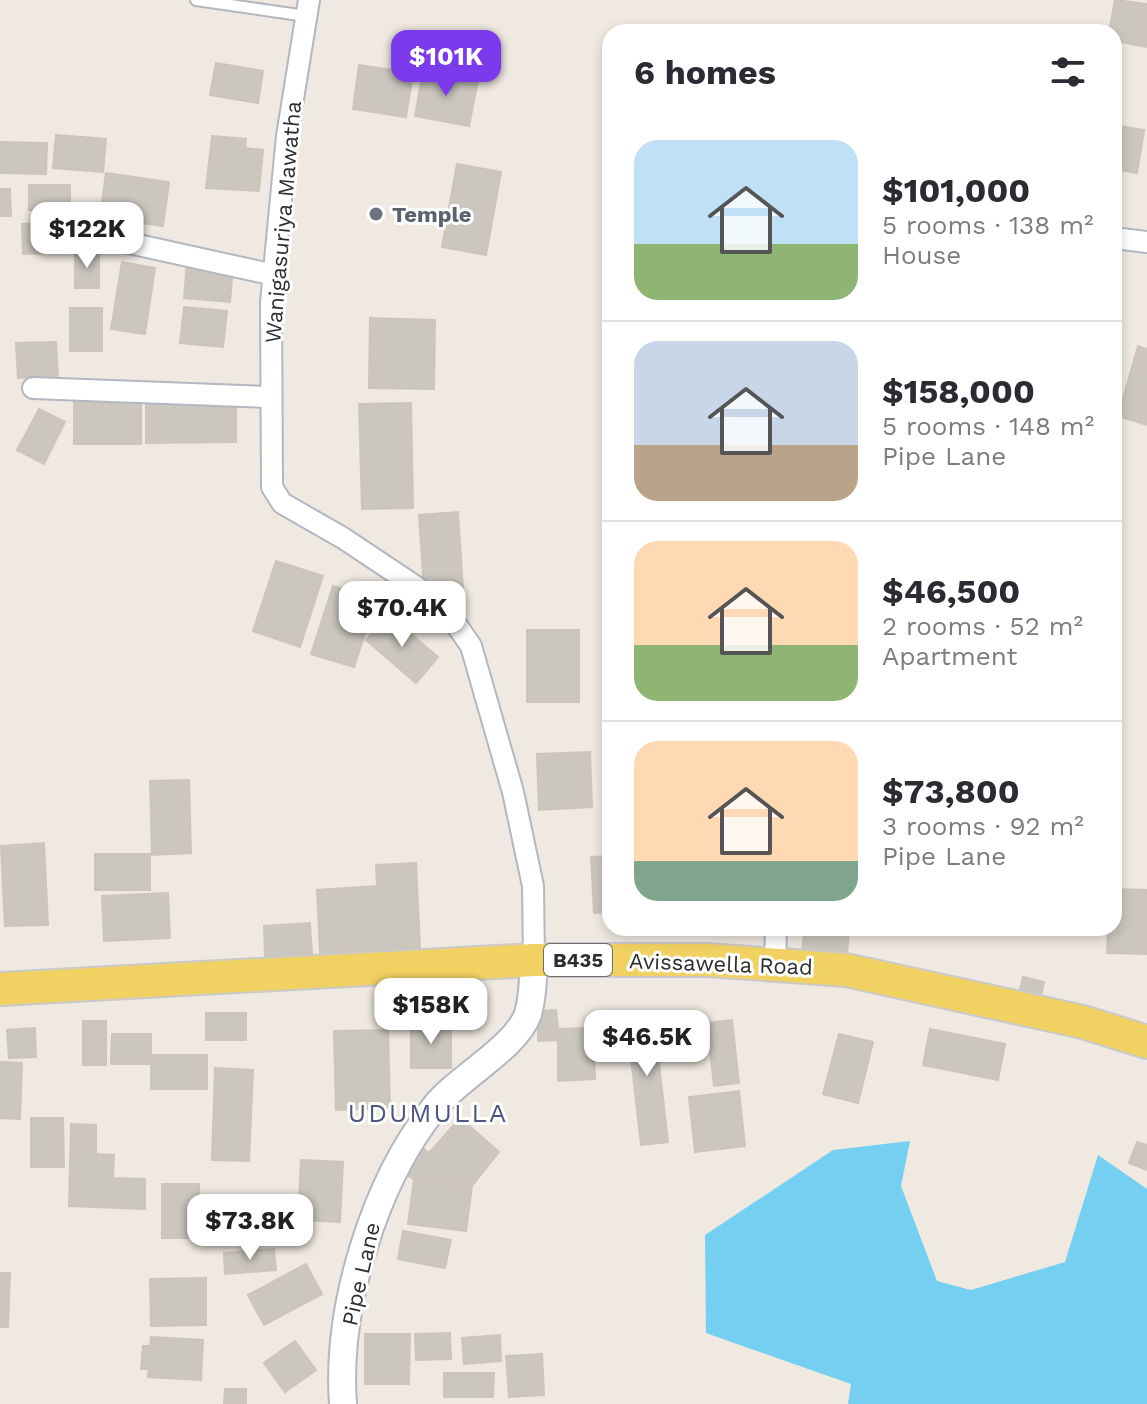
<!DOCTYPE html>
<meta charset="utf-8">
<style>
:root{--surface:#fff;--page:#f7f7f7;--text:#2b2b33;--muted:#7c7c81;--line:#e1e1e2;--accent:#7c3aed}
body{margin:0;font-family:"Work Sans",sans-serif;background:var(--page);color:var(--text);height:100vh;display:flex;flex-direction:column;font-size:30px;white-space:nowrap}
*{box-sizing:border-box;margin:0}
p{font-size:26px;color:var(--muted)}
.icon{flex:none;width:44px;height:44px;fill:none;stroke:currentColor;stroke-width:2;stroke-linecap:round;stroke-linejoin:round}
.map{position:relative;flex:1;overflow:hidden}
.drawer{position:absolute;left:602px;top:24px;width:520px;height:912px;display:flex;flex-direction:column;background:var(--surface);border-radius:24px;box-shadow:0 4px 12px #0003}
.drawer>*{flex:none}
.price{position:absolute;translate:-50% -68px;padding:0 18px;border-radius:16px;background:#fff;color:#222;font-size:26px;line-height:52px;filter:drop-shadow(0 2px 4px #0008)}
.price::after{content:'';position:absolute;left:50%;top:48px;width:24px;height:18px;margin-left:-12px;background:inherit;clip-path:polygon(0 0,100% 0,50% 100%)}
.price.selected{background:var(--accent);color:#fff}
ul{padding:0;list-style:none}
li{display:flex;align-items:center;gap:24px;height:200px;padding:0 32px}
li+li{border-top:2px solid var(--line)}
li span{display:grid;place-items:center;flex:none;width:224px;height:160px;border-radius:24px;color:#555}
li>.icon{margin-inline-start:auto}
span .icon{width:96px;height:96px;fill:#fffc;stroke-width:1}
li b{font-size:34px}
h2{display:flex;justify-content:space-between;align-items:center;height:96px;padding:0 32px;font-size:34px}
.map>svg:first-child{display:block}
.water{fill:#75cff0}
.building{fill:#cbc7bf;stroke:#cbc5ba;stroke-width:2}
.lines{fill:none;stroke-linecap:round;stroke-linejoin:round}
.service-casing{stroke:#b4b7c1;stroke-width:14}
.minor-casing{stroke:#b4b7c1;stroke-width:24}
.tertiary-casing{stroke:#b4b7c1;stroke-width:30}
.primary-casing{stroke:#c9c9c9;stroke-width:36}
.service{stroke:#fff;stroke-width:10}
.minor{stroke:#fff;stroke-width:20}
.tertiary{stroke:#fff;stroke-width:26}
.primary{stroke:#f2d163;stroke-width:32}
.worship-dot{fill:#6b7280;stroke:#fff;stroke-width:3}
.labels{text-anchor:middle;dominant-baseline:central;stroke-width:6;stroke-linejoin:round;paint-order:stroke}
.shield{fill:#fff;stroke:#6d6d6d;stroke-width:2}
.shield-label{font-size:20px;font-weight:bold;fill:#2e2e2e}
.worship-label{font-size:22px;font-weight:bold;fill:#5b616d;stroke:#fff;text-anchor:start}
.street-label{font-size:22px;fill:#2e2e2e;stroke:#fff}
.quarter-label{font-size:26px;letter-spacing:2px;fill:#4d5680;stroke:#fff}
</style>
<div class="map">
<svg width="1147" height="1404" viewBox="0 0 1147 1404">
<rect width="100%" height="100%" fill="#efe9e1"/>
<path class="water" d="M910,1141L901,1186L937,1281L971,1290L1065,1262L1098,1155L1147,1189V1404H848L851,1384L706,1333L705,1235L833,1150Z"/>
<path class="building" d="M1115,0L1147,4V47L1114,41V32H1109Z
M216,63L263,71L258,103L210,95Z
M359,65L413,73L406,117L353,109Z
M423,71L478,80L469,126L415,116Z
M1114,125L1144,130L1137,173L1114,169Z
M56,135L106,139L103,172L53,168Z
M212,136L246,139L245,148L263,150L259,191L206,188Z
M0,142L47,143L46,174L0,173Z
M457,164L501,172L486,255L442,247Z
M106,173L169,182L163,226L100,217Z
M29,185H70V210H29Z
M0,189H10L11,216H0Z
M48,223L49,253L23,254L22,224Z
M75,253H99V288H75Z
M122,262L155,268L145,334L111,329Z
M187,262L233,267L230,302L184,298Z
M184,307L227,311L223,347L180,343Z
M70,308H102V351H70Z
M370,318L435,320L434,389L369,388Z
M56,342L58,376L18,378L16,343Z
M1138,346L1147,349V425L1118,416Z
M74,394L141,404V444H74Z
M236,401V442L146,443V403Z
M411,403L413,508L362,509L359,404Z
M39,409L65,422L44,464L17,450Z
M458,512L463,588L424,590L419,515Z
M276,561L323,576L300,647L253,631Z
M333,586L376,600L354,667L311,654Z
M389,615L438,657L416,683L366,640Z
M527,630H579V702H527Z
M590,752L592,807L539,810L537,754Z
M189,780L191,853L152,855L150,781Z
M44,843L48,925L5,926L1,846Z
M95,854H150V890H95Z
M610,856V912L594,913L591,857Z
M416,863L420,948L320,953L317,890L377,886L376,865Z
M1114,889L1147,890V954L1107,953L1108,928H1114Z
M168,893L170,938L104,941L102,896Z
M310,923L312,955L265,957L264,926Z
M805,928H849L847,955L802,951Z
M1023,977L1044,982L1037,1011L1016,1006Z
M556,1010L558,1029L593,1028L595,1079L558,1081V1040L538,1041V1011Z
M653,1011L668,1142L641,1145L626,1014Z
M206,1013H246V1040H206Z
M732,1020L739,1083L714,1086L707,1023Z
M83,1021H106V1065H83Z
M411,1024H451V1068H411Z
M35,1028L36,1057L9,1058L7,1030Z
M930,1029L1005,1044L998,1080L923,1065Z
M388,1030L390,1108L336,1110L334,1031Z
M112,1034H151V1064H111Z
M839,1034L873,1042L858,1103L823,1094Z
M151,1055H207V1089H151Z
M0,1062L22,1063L20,1119L0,1118Z
M215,1068L253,1070L249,1161L212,1160Z
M739,1091L745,1146L695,1152L689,1097Z
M31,1118H63L64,1167H31Z
M460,1118L499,1152L472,1186L414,1179L401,1172L420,1146L429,1153Z
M71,1124L96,1125V1154L114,1155L113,1178L145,1179V1209L69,1206Z
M1137,1142L1147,1145V1170L1129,1163Z
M301,1160L343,1162L340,1222L298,1220Z
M414,1179L472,1186L466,1231L408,1224Z
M162,1184H199V1238H162Z
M256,1199L258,1241L218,1243L216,1202Z
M403,1231L451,1240L445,1268L398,1259Z
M274,1249L276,1270L225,1274L224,1253Z
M306,1264L322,1294L264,1325L248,1295Z
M0,1273H10L8,1327H0Z
M206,1278V1325L151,1326L150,1279Z
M450,1333L451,1359L416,1360L415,1334Z
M365,1334H410L409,1384H365Z
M500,1335L501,1361L464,1364L462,1338Z
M151,1337L203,1340L201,1380L148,1377L149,1369H141L143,1346H150Z
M295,1341L316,1370L285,1392L264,1363Z
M542,1354L544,1395L509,1397L506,1356Z
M444,1373H494L493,1397H444Z
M225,1389H246V1404H224Z"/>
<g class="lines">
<g class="service-casing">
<path id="service" d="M196,0L306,16"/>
</g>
<g class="minor-casing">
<path id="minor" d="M309,0L287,136L271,302L272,487L282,503L343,538L430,596L449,614L471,646L513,792L533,886L534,960
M102,237L274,275
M1114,238L1147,242
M33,388L270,397
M775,964L776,928"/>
</g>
<g class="tertiary-casing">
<path id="tertiary" d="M343,1404C336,1308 374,1183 434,1108C457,1078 516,1048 528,1014C533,997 533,978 534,960"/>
</g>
<g class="primary-casing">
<path id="primary" d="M0,989L534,960H708L846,970L1083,1022L1147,1042"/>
</g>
<use href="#service" class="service"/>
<use href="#minor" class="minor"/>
<use href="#tertiary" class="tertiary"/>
<use href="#primary" class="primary"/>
</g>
<circle class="worship-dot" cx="376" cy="214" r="8"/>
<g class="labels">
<rect class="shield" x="544" y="944" width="68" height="32" rx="6"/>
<g class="shield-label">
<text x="578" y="960">B435</text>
</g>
<g class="worship-label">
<text x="392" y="214">Temple</text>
</g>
<g class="street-label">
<text transform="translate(283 222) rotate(-85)">Wanigasuriya Mawatha</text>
<text transform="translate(721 964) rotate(2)">Avissawella Road</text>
<text transform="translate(361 1274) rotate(-77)">Pipe Lane</text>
</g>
<g class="quarter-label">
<text x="428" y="1113">UDUMULLA</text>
</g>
</g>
</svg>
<b class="price selected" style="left:446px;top:98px">$101K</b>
<b class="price" style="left:87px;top:270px">$122K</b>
<b class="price" style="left:402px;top:649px">$70.4K</b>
<b class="price" style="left:431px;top:1046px">$158K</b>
<b class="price" style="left:647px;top:1078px">$46.5K</b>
<b class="price" style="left:250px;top:1262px">$73.8K</b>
<section class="drawer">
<h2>6 homes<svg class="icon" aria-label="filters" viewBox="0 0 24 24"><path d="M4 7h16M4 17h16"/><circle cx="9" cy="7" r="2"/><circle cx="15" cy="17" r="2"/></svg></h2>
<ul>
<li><span style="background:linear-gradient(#bfe0f5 65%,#8fb573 0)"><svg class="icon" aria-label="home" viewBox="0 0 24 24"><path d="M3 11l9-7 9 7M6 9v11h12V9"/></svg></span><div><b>$101,000</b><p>5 rooms · 138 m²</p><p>House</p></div></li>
<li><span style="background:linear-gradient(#c9d6e8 65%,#b9a48a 0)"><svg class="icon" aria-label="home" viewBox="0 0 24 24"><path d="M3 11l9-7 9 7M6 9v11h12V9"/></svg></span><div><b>$158,000</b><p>5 rooms · 148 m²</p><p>Pipe Lane</p></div></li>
<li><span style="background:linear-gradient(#ffd9b3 65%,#8fb573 0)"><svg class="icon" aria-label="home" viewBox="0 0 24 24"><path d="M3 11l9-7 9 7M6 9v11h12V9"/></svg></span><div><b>$46,500</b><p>2 rooms · 52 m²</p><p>Apartment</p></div></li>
<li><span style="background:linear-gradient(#ffd9b3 75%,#7fa58c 0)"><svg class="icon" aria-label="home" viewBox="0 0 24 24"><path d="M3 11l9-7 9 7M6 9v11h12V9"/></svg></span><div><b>$73,800</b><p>3 rooms · 92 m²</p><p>Pipe Lane</p></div></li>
</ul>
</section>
</div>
